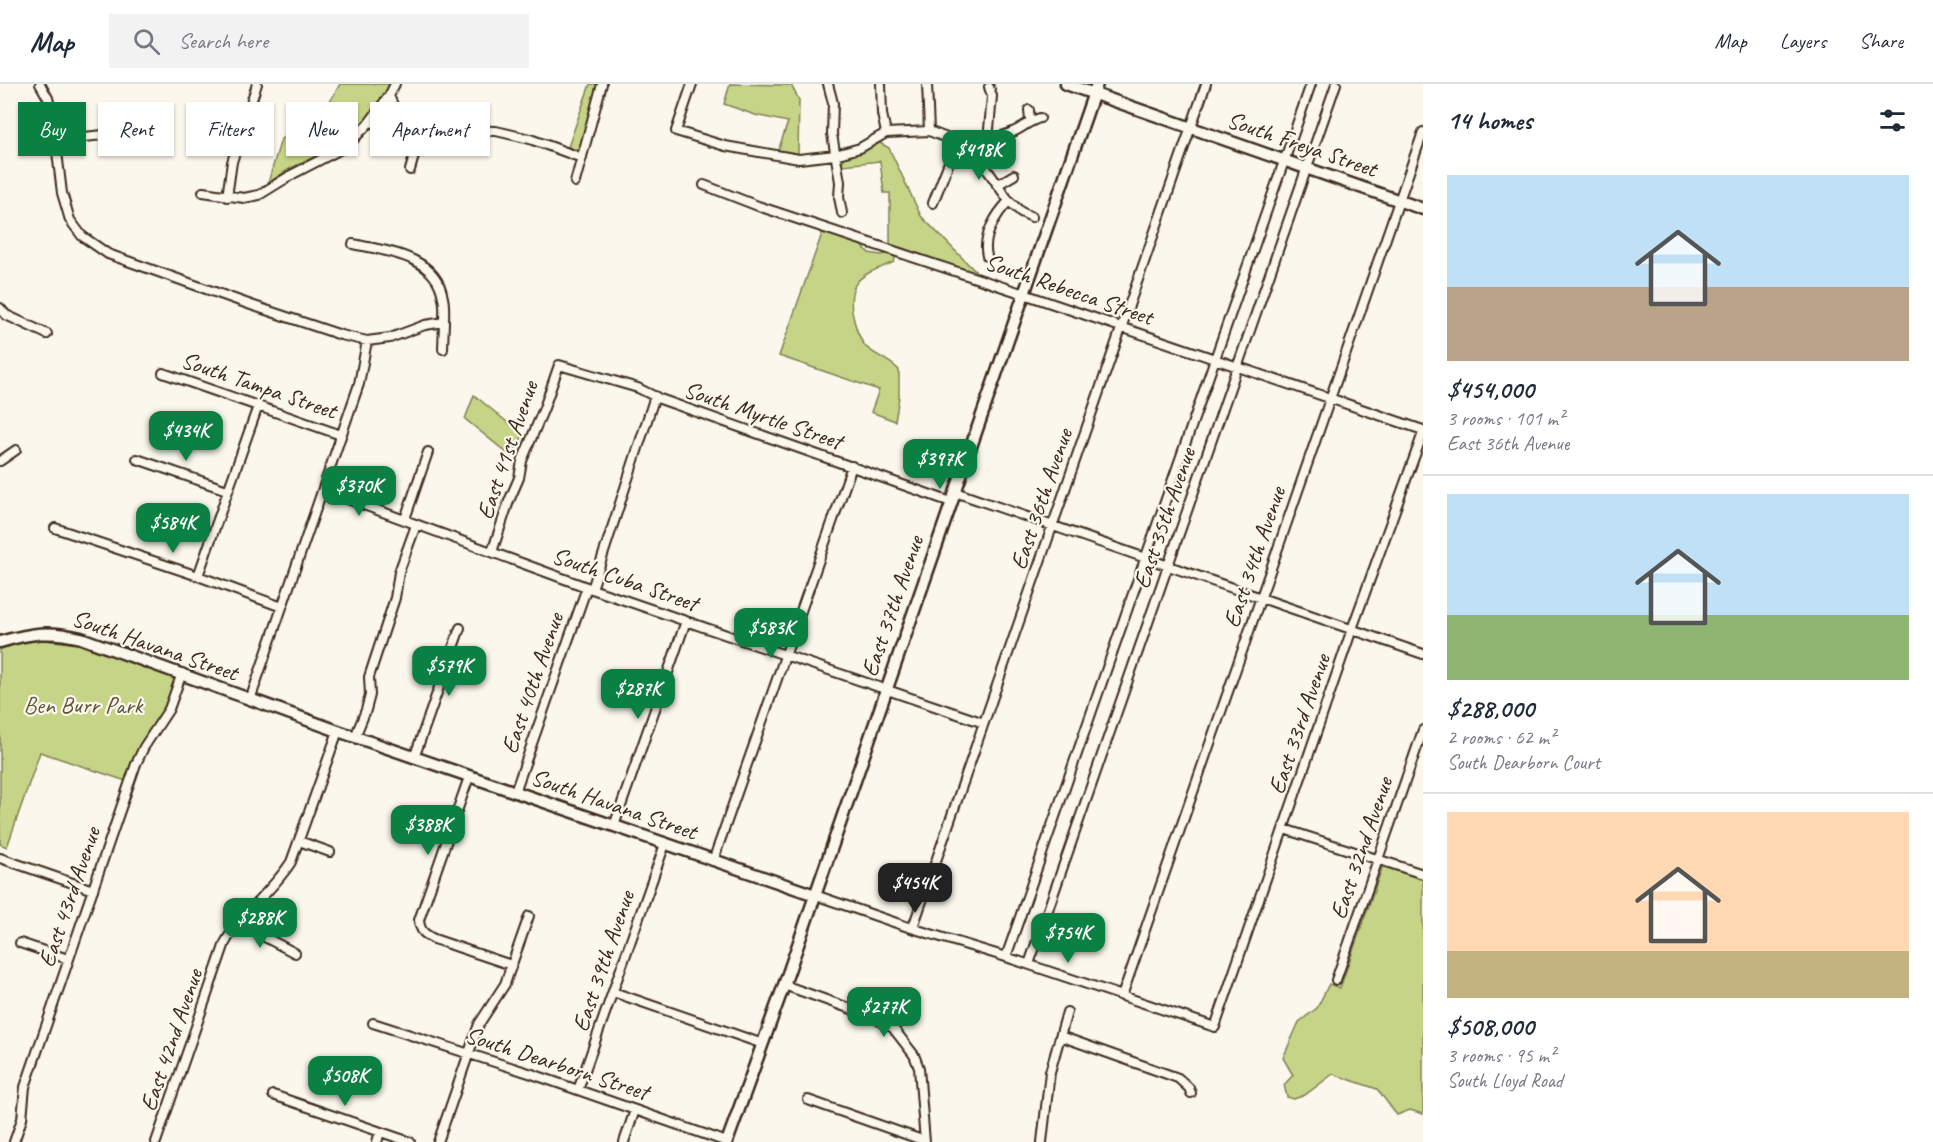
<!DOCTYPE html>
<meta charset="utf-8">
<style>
:root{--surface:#fff;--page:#f2f2f3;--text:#1f2937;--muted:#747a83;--line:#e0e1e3;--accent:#0b8043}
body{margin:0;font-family:Caveat,sans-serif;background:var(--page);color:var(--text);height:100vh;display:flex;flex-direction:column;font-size:22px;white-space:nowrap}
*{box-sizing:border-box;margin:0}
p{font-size:20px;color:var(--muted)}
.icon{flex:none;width:33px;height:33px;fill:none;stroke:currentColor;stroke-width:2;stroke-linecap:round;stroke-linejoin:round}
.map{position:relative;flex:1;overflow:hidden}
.panel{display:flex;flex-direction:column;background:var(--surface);width:510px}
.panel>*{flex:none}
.banner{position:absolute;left:18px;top:18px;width:570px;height:54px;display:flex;gap:12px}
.price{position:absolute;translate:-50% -51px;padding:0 14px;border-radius:12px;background:var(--accent);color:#fff;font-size:20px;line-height:39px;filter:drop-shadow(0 2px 3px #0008)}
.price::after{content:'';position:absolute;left:50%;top:36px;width:18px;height:14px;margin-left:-9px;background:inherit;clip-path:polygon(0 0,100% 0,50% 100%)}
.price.on{background:#222;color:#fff}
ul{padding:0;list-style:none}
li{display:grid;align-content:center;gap:12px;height:318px;padding:0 24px}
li+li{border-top:2px solid var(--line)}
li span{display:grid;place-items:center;height:186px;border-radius:0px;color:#555}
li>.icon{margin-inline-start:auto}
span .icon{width:108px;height:108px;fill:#fffc;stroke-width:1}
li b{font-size:26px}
h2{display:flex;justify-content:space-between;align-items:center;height:72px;padding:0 24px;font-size:26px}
.tag{padding:0 21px;border-radius:0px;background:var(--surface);box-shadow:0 2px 4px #0004;font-size:21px;line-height:54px}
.tag.on{background:var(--accent);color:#fff}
header{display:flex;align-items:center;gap:36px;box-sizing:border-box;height:84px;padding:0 30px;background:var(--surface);border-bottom:2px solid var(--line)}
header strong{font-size:28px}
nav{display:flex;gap:33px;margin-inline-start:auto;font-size:21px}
.search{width:420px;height:54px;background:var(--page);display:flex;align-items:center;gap:15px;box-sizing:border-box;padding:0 21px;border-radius:0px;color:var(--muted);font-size:22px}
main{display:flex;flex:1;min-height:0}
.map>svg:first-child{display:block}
.green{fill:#c6d488;stroke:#807f53;stroke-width:1.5}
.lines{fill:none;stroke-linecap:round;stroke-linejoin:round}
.street-casing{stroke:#3b2a1e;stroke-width:12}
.secondary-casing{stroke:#3b2a1e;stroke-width:15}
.street{stroke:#fbf7ec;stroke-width:8}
.secondary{stroke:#fbf7ec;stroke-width:10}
.labels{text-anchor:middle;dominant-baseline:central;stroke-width:4.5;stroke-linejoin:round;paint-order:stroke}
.street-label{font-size:24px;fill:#3b2a1e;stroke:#fbf7ec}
.park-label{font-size:24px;fill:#5e5438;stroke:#fbf7ec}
</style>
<header>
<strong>Map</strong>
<div class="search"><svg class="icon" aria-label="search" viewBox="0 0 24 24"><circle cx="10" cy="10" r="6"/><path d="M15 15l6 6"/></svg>Search here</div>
<nav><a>Map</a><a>Layers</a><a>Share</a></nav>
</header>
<main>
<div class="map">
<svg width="1423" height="1058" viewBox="0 0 1423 1058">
<rect width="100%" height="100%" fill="#fbf7ec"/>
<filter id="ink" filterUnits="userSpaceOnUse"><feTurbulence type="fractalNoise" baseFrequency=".0167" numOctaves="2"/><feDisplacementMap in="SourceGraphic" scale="12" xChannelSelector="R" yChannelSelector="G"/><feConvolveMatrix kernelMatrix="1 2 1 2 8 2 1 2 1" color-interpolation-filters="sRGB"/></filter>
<g filter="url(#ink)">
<path class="green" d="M340,0H391L364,38L350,52L317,72L291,84L268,99L281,55C311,43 325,29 340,0Z
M590,0H596L597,3L581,63L575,66L568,63Z
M730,0L791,1L799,16L798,70L778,67L788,38L755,31L724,20Z
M878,58L889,64L921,132L978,190L890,160V109H884L880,77L843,81L842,78L848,69Z
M823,147L860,160L869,169L881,171L890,169L896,171L894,178C867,190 847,192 852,227C854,238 858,253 865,262C872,270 889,275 899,286V313L895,337L871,328L879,306L779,272Z
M474,311L523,351L512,373L465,335Z
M36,555L86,561L173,592C179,609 151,643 142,658C135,671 130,684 126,697L40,668L7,763L0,760V565C13,562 23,556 36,555Z
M1383,781L1423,795V1030L1410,1026L1397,1031L1377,1005L1333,990L1305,1011L1294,1015L1287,1013L1284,1001L1293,991L1283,974L1299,938L1317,924L1329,900L1340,904Z"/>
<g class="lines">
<g class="street-casing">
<path id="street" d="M40,0L48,14L53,35L62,109L70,136L82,152L108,170L251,221L341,251L367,257L390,254L425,241L444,238L443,265
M692,0L676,47L725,62L799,75L835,71L860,64L886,49L929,47L957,58L977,71L1009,117L1021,128L1032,133
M828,0L833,19L832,50L840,98L839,113L842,129
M881,0L882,30L886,49
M927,0L929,47
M389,12L394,23L403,35
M1029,26L1030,37
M369,39L403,35L451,46L496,47L530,55L582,74
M55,56L132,48
M988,56L992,12L989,3
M977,71L988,56C998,53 1008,51 1017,46C1026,41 1030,37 1040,34
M410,86L423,41
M575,98L602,0
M704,101L758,122L1024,210L1423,346
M997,101L1014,91
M203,108L244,114L259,111L293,90L347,62L369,39L389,12L395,0
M227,113L232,78L257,0
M933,119L957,58
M353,160C387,167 437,172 443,214C445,222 444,230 444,238
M987,172C982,153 996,130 1009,117
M0,224L6,231L47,250
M163,289L341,351
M137,375L227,406
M0,377L16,366
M323,406L592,505L984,639
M955,408L1423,570
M405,435L428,368
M55,444L198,492L282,523
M492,468L509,417L519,394L522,377L544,324L559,281L638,304L660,315L951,418
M198,492L258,322
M592,505L655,312
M250,616L359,300L367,257
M355,653L366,626L370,611L369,593L395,514L399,488L416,441
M414,674L460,544
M469,693L419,836C420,847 424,850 434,855L511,881
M515,708L587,503
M614,742L686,537
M1284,745L1423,790
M299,757L330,768
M0,774L93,806
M713,777L852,382
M815,811L908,843L1006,873L1215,943L1352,545L1423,349
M238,839L295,869
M913,843L1206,0
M20,859L68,875
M1006,873L1311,0
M1029,880L1336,0
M1336,896L1423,646
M784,901L871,932L893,944L914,971L919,984L925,1058
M613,908L763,960
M1122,912L1423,48
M373,939L532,990L727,1058
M1060,952L1178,994L1189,1004L1191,1009
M578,1006L665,760
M273,1011L410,1058
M808,1016L925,1057
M14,1058L22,1035L25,1003L136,680L144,663L169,625L182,589
M156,1058L225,859C242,828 272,808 291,778L338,647
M377,1058L380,1048
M438,1058L479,940L505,900L529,832
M624,1058L635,1026
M1042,1058L1050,988L1067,928"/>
</g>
<g class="secondary-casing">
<path id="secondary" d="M1066,0L1423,125
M0,558C31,549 49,546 81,554L338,647L815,811
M727,1058L784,901L1097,0"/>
</g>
<use href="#street" class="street"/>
<use href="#secondary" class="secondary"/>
</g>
</g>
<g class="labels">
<g class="street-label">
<text transform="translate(1302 60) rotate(19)">South Freya Street</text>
<text transform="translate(1069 205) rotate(19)">South Rebecca Street</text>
<text transform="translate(259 301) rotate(19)">South Tampa Street</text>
<text transform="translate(763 331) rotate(19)">South Myrtle Street</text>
<text transform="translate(507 366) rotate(-71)">East 41st Avenue</text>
<text transform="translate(1041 415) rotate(-71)">East 36th Avenue</text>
<text transform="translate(1164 434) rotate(-71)">East 35th Avenue</text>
<text transform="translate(1254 473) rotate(-71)">East 34th Avenue</text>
<text transform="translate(625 495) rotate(19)">South Cuba Street</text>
<text transform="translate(892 522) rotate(-71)">East 37th Avenue</text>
<text transform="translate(155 561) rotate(19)">South Havana Street</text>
<text transform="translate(532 599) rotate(-71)">East 40th Avenue</text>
<text transform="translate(1299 640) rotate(-71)">East 33rd Avenue</text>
<text transform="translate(614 720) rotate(19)">South Havana Street</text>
<text transform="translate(1361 764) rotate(-71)">East 32nd Avenue</text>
<text transform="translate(69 813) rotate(-71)">East 43rd Avenue</text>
<text transform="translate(603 877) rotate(-71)">East 39th Avenue</text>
<text transform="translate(171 956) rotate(-71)">East 42nd Avenue</text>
<text transform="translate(557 979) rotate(18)">South Dearborn Street</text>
</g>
<g class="park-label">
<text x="83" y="621">Ben Burr Park</text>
</g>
</g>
</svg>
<b class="price" style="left:979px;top:97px">$418K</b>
<b class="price" style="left:186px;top:378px">$434K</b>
<b class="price" style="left:940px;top:406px">$397K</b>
<b class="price" style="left:359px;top:433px">$370K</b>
<b class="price" style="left:173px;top:470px">$584K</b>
<b class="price" style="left:771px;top:575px">$583K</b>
<b class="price" style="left:449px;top:613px">$579K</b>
<b class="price" style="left:638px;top:636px">$287K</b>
<b class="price" style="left:428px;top:772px">$388K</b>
<b class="price on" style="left:915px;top:830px">$454K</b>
<b class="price" style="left:260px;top:865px">$288K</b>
<b class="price" style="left:1068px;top:880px">$754K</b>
<b class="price" style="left:884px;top:954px">$277K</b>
<b class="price" style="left:345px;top:1023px">$508K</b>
<div class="banner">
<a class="tag on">Buy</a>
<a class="tag">Rent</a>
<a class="tag">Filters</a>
<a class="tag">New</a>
<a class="tag">Apartment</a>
</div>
</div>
<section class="panel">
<h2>14 homes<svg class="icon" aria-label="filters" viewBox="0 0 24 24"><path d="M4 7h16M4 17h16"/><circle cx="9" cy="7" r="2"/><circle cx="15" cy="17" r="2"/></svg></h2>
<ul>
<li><span style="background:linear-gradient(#bfe0f5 60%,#b9a48a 0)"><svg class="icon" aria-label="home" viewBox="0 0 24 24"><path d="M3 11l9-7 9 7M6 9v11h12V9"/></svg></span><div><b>$454,000</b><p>3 rooms · 101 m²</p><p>East 36th Avenue</p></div></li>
<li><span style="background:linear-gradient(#bfe0f5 65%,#8fb573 0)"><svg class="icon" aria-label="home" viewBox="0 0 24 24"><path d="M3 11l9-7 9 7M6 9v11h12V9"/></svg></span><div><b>$288,000</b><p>2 rooms · 62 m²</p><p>South Dearborn Court</p></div></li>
<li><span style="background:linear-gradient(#ffd9b3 75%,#c2b280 0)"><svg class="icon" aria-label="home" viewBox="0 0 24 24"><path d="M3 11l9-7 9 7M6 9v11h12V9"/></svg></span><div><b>$508,000</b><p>3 rooms · 95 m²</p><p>South Lloyd Road</p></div></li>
</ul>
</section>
</main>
